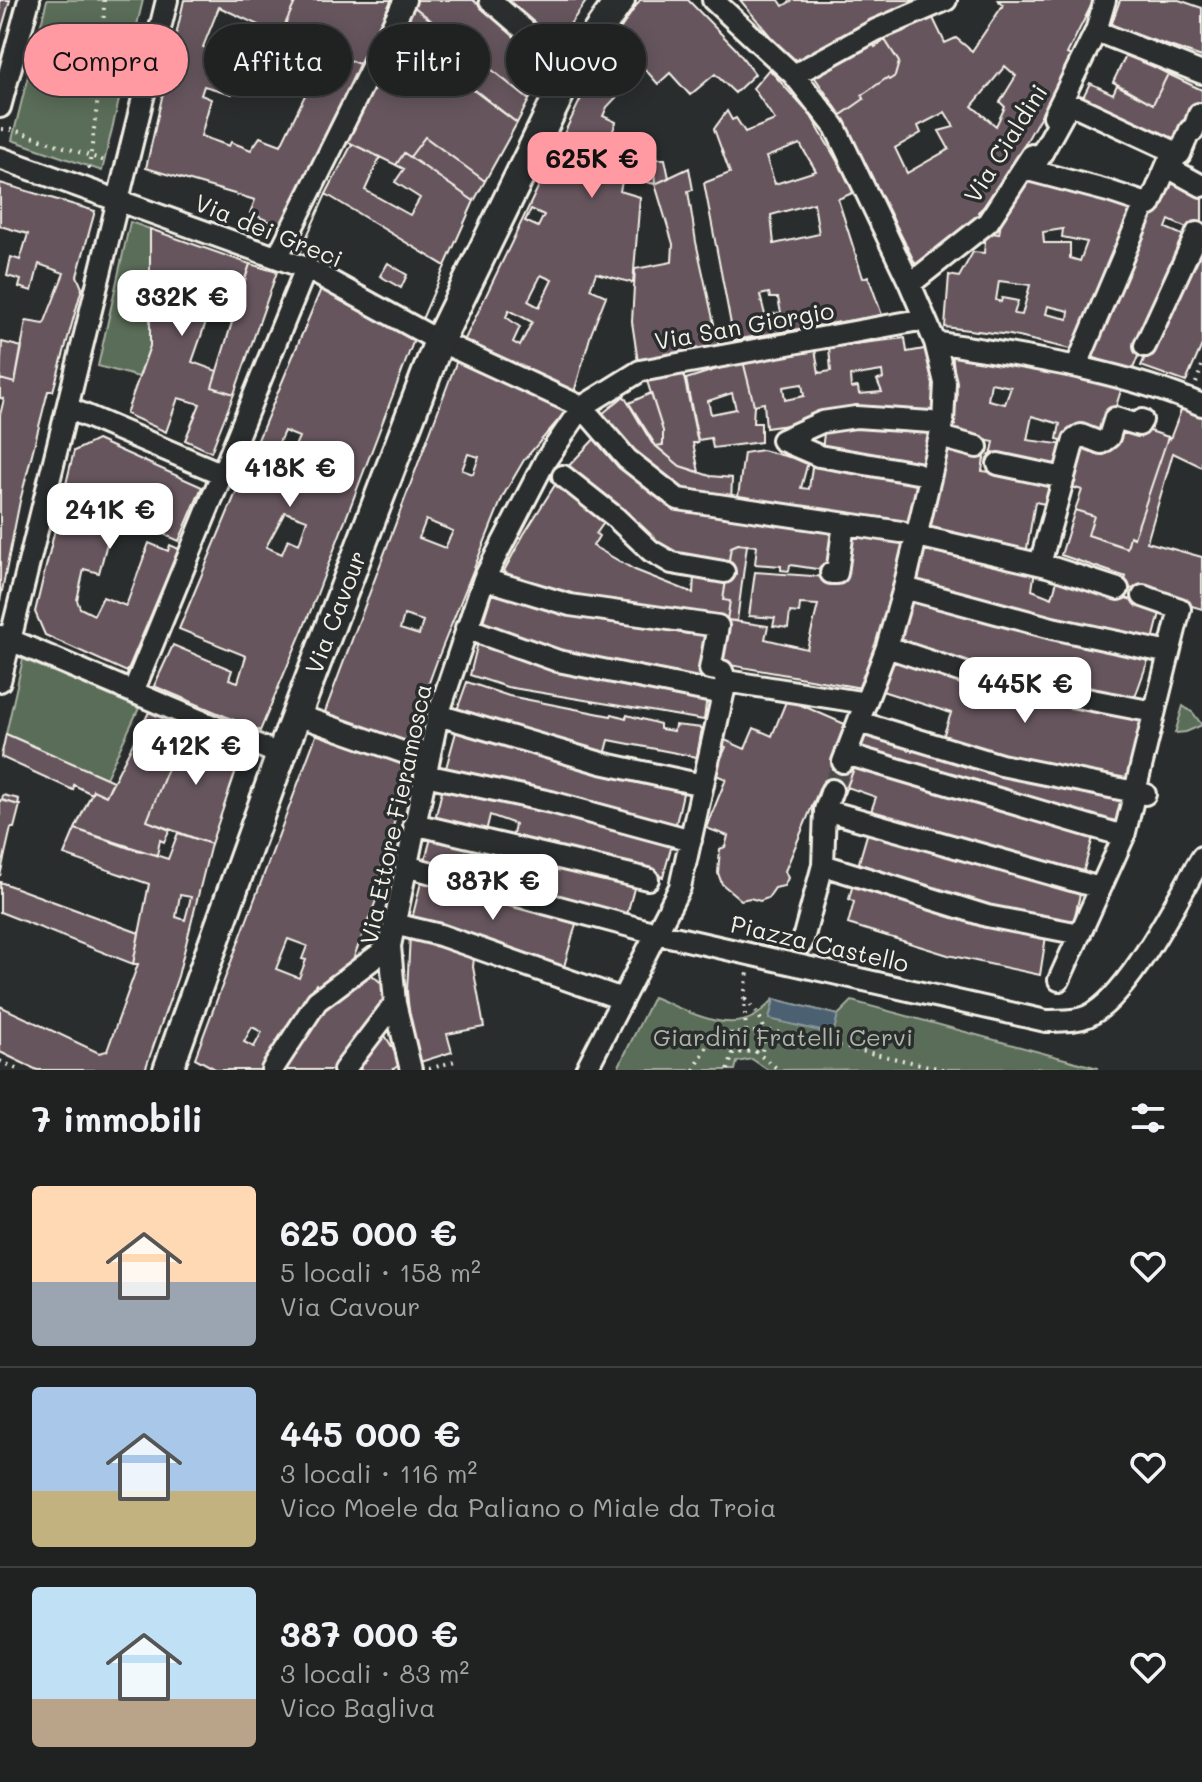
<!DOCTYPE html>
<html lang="it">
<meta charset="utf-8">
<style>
:root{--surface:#202222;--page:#2d2f2f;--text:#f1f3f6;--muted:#a2a4a5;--line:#3d3f40;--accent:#ff9aa2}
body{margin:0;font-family:Mali,sans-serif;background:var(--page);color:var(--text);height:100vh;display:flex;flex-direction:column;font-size:30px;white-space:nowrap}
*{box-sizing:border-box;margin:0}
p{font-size:26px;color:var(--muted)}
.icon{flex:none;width:44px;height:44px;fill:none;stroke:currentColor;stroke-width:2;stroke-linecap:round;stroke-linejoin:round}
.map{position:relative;height:1070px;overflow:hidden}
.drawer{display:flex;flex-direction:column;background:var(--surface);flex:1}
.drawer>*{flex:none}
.top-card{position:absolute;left:24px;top:24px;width:800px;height:72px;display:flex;gap:16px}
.price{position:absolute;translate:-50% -68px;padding:0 18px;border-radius:16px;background:#fff;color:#222;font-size:26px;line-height:52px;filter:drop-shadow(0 2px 4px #0008)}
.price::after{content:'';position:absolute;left:50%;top:48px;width:24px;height:18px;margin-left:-12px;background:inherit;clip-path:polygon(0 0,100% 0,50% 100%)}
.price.selected{background:var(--accent);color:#111}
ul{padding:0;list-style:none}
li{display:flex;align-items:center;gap:24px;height:200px;padding:0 32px}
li+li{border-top:2px solid var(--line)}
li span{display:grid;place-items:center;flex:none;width:224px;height:160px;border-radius:8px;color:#555}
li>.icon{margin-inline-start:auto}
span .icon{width:96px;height:96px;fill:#fffc;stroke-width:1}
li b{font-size:34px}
h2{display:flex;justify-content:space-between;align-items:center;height:96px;padding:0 32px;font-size:34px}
.tag{padding:0 28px;border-radius:36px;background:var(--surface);box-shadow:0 4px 20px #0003,0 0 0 2px var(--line);font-size:28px;line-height:72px}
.tag.selected{background:var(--accent);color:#111}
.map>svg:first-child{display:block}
.green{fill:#5a6d58;stroke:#a7afa0;stroke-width:2}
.water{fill:#4b616f;stroke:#8f9b9f;stroke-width:2}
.building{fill:#66555d;stroke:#f4f1e8;stroke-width:2;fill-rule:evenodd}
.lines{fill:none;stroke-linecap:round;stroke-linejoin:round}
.street-tunnel{stroke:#484a4a;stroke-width:20;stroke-dasharray:20 10;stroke-linecap:butt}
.street-casing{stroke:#f4f1e8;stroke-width:26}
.secondary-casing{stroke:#f4f1e8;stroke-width:34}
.path{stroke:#f4f1e8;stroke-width:4;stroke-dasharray:2 6;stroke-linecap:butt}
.street{stroke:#2a2d2e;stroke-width:20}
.secondary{stroke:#2a2d2e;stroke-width:28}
.labels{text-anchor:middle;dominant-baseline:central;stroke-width:7;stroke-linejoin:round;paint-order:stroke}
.street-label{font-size:24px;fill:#f4f1e8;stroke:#2a2d2e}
.park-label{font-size:24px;fill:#afb6a7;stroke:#2a2d2e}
</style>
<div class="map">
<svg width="1202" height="1070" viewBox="0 0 1202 1070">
<rect width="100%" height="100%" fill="#2a2d2e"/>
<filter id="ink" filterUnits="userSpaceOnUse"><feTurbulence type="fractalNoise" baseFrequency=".0125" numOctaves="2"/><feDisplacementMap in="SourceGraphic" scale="16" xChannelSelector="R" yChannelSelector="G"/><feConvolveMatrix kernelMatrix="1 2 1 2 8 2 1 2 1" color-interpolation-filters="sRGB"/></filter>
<g filter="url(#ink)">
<path class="green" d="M47,0H143L102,171L12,140Z
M130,222L150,229V346L139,377L98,366Z
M23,659L139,708L106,778L6,734Z
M1183,706L1193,713L1202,725L1186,732L1175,733Z
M653,997C682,1008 724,1034 755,1016C762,1011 768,1005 774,999L838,1015L852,1001L1098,1068L768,1070L752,1059L737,1062L735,1070H617Z"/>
<path class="water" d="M774,999L838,1015L833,1034L769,1019Z"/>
<path class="building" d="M0,0H10L0,35Z
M184,0H296L283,29L306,40L296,67L302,78L314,82L325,78L336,55L359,64L327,139L282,227L250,213L255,200L146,168ZM219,7L280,35L268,64L310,85L281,145L260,137L251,150L231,142L229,146L201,136L211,99L201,95L204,86L232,94L246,52L226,44L222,54L203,47Z
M296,0H392L359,64L336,55L325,78L314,82L302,78L296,67L306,40L283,29Z
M416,0H473L550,66L529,100L412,5Z
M501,0H587L554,47Z
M640,0H688L735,48L755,74L735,93L715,74L690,95L670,73L658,84L644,68L607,107L603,116L616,122L610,139L653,153L655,184L623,177L620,191L640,197L633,283L596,273L590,289L606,296L591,334L573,396L464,341L600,59ZM531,209L544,215L538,227L525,221ZM541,275L552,280L539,307L528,301ZM509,310L532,322L520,346L513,342L520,327L506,317Z
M740,0H779L783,6L793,0H930L798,69Z
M998,0H1094L1067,54L1077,59L1063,76L996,196L978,212L983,221L916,265L841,115L864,99L862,95L887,78L889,80L895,76L899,62L880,32L932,16L945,43L956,38L972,51L1003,5ZM1005,66L1016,76L1000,102L1005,107L996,126L972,106ZM945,112L954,127L939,131L949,149L907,173L895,148L921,133L918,126Z
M1120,0H1179L1202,8V57L1111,26Z
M412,5L452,37L445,46L462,58L451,71L396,32Z
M396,32L517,123L485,181L425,137L410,157L404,153L396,165L340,138Z
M870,39L875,47L885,40L899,62L895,76L889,80L887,78L862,95L864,99L841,115L813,75L837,58L840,63Z
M1127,53L1168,74L1153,104L1113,82Z
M462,58L477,69L482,62L529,100L517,123L451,71Z
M769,69L811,116L855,192L838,199L863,278L868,276L882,315L734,340L704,183L730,173L714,129L727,111L732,120L736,118L745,132L775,120L753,88ZM800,144L816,171L775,184L766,157ZM814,203L819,234L774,244L771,215ZM769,293L770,298H778L781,313L765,315L760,295Z
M1168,74L1202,90V115L1180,154L1078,107L1090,83L1113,94L1117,85L1153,104Z
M425,137L485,181L474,201L410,157Z
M352,144L380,157L365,190L410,215L420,198L395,182L404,169L396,165L404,153L474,201L445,266L326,194Z
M653,159H665L669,178L655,184Z
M689,168L693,190L688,191L696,242L719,346L638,362L632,322L635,269L672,262L673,244L655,184Z
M1166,168L1202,186V345L1186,382L1141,366L1200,234L1169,220L1166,228L1187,237L1132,371L1089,356Z
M1032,171L1140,201L1079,351L1010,335L945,327L949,275L959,277L973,252L984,253L986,232L999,234L1004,206ZM1063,229L1062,237L1087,242L1080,261L1070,258V243H1044L1043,232ZM999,281L1030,285L1022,315L1014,314L1018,301L1002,298L1001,302L996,300ZM1048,306L1069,311L1068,319L1046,314Z
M0,183L95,211L77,276L82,288L53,391H48L20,501L0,601V415L4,399L0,398V379L15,383L26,321L44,324L64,273L39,264L32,291L19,287L21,280L7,276L11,257L20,260L28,234L0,226Z
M326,194L445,266L420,324L299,254ZM388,263L407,275L401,288L380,276Z
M326,194L445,266L420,324L299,254Z
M150,229L250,264L243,284L212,274L207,296L214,299L192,362L217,371L212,387L234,394L211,452L185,440L200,404L178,398L166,432L126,414L150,346Z
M250,264L277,272L234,394L212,387Z
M323,284L415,337L311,610L260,731L154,686L173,645L232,670L229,679L238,682L246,656L179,629ZM284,431L299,437L289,460L274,454ZM285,512L307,520L299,544L288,539L282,554L266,547Z
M905,338L907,352L930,348L941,394L938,419L867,414L766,428L764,403L754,405L743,361L815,349L819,373L831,371L829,347ZM882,371L883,379L877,380L882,392L859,394L858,387L851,388L850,376ZM802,384L804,396L785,400L783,387Z
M2,342L22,347L15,383L0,379Z
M952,352L994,358L1122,387L1107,435L1073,428L1069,442L1057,439L1060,424L1032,416L1027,440L1066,445L1061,472L991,455L994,442L950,434L957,397ZM991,383L1011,387L1005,404L988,400Z
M457,360L568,409L524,460L503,496L438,658L419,710L410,765L383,863L377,898L346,977L320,990L316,984L262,1070H217L195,1058ZM468,454L479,457L473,474L462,470ZM426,520L453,531L445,548L419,538ZM404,615L423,621L419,635L400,629ZM288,939L307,946L302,959L306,960L299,978L276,969ZM252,1027L262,1032L254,1047L244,1042Z
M743,361L754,405L753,423H761V442L713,448L711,438L698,440L686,379ZM732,393L736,409L711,414L708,401Z
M682,367L698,443H693L699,472L680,466L656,446L663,445V431L646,378Z
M651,393L663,431V445L656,446L629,403Z
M624,396L652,443L680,466L710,476L732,478L731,502L683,496L630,455L597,418Z
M1183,405L1202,413V467L1173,453L1147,542L1202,557V609L1123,586L1126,577L1061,555L1075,510L1094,516L1088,535L1127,548L1130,536L1134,538L1168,437L1170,439Z
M1117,420L1168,437L1134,538L1130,536L1127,548L1088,535L1094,516L1075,510L1082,490L1068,486L1083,441L1107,449Z
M825,424L935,428L926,472L822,451Z
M600,433L678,506L706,514L768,518L838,530L829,577L823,570L790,565L789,571L781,570V566L755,564L757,546L738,544L731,547L728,566L679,558L652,541L563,472Z
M97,440L202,487L179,541L136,522L143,504L110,489L105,492L99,515L114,517L99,573L84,569L77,600L80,608L94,615L103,597L126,606L149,543L168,551L170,545L179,549L127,672L45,635L35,612L74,451Z
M949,443L984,458L982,471L1054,481L1050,505L1035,502L1026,554L925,533Z
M762,450L808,462L801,488L809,489L813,460L922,481L911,529L737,504L744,453Z
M560,477L608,517L596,534L599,536L593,546L635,570L693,593L694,576L726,581L723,600L730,601L727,620L639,612L499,580L524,534Z
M848,527L909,540L867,689L718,663L727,620L768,626L765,639L807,649L818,605L800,604L799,613L790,612L788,628L773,626L775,618L749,616L755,572L841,578Z
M738,544L747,545L737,621L727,620L730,601L723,600L731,547Z
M922,544L1035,570L1032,590L1052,598L1058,577L1161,609L1152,644L914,583Z
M494,587L617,621L688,634V629L713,634L700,682L551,652L481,628Z
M909,599L1150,655L1135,697L1046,683V678L1024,675L1022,681L895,644Z
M479,638L546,665L652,691L707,696L704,720L507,687L470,675Z
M889,657L939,675L980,686L1106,710L1150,723L1135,781L1000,760L942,740L951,713L879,690Z
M467,682L509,696L611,716L612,714L626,718L627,715L660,724V729L674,731L675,725L702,728L697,757L609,740L604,759L456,713Z
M787,699L847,725L855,766L844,794L821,785L785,871L788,878L784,886L775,888L768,898L760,901L750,898L741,900L722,884L718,873L720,849L725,847L728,836L706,828L726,779L711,773L716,769L726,747L723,746L725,740L745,749L754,728L772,736Z
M149,712L184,728L147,821L170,830L164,842L160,840L157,855L129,848L75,829L93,790L106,796Z
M458,725L684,789L675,828L444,775Z
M184,728L242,753L211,844L147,821Z
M866,730L1040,783L1124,802L1118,826L859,750Z
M6,734L113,781L106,796L93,790L92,794L74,785L73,790L1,757Z
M855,766L1094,834L1083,873L869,817L876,797L847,787Z
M444,783L673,841L663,877L512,840L515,824L490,815L485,836L434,823Z
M3,795L19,799L18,805L2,800Z
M0,800L20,805L14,828H11L0,876Z
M869,828L1082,886L1072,928L983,908L857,869Z
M75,829L168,859L178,833L211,844L178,976L145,1070H37L0,1052V1006L99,1053L107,1051L138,964H133L149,884L64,855ZM180,895L191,897L185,920L176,917Z
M432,834L636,881L626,918L424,864Z
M423,874L576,924L563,970L411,923Z
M854,880L1047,930L1040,975L948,955L848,924L854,902L849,899Z
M0,882L139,933L133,964L0,912Z
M410,935L475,949L473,967L484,1027L447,1034L452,1052L414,1064L407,991Z
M367,971L385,986L394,1003L341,1070H286L283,1068L325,1005Z
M381,1029L402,1063L392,1070H349Z"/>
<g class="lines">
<path class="street-tunnel" d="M832,790L843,762"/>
<g class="street-casing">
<path id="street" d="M490,0L571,70
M713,0L794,75L835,127L910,284L935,342L945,383L943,423L904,588L887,647L843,762
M1096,31L1202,73
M794,75L876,30L946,0
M1068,106L1078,107L1173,151L1150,205L1108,191L1032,171Z
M0,107L29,0
M1202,115L1199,114L1193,131L1190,130L1180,154L1177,153L1171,169L1202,186
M1054,116L1096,31L1105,0
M0,158L306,268L439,341L582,407L627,459L678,499L901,532
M278,256L405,0
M910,284L988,222L1032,155
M935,342C1025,357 1117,369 1202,405
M1145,346L1197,233
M1077,365L1145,204
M68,408L220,473
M940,437L977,447
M782,440L822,422L856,417L931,422
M782,440L819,456L917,473
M998,464L1064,478
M563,476L615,517L651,551L672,563L724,572
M909,534L1047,566L1118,589
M1040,564L1074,440L1081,435L1101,443L1109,437L1115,418L1139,425L1142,420
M831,573H837L844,524
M484,579L570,605L718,626L710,669L722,671L726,681
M904,588L1052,628L1169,653
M466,628L558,661L723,694
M1,636L281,755
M887,647L983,679L1154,712
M0,681L167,0
M133,692L306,268
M297,715L428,761
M438,715L601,763L703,785
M859,722L1001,765L1145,794
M846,754L1124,836
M425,775L551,802L691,840
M825,810L1100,888
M414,824L648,879
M823,865L987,916L1080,934
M406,866L656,933L1046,1021C1060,1020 1075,1022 1088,1016C1130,996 1177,898 1202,857
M394,924L440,935L622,999
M802,943L823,865L825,810L832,790
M1059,980L1124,836L1180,609L1143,596
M272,1070L317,1001L390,946
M344,1070L395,1003
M411,1070L395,1003L390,946L438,715L484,579L545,461L582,407L640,371L925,319
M586,1070L680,887L726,681L866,703"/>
</g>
<g class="secondary-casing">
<path id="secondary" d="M168,1070L281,755L439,341L571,70L620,0"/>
</g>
<path class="path" d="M84,76L89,55
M2,129L14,130L108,162
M89,169L103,57L104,0
M1196,383L1202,366
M745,999C764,1020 768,1027 761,1055
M746,1031L744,997L748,973
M731,1032L733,1053
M0,1061L19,1070
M429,1069L455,1061
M694,1070L713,1035L771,1031L947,1070
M728,1070L733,1053L755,1051L779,1070"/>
<use href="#street" class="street"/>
<use href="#secondary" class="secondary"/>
</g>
</g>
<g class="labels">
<g class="street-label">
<text transform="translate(1005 143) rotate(-58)">Via Cialdini</text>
<text transform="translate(269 230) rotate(22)">Via dei Greci</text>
<text transform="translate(744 325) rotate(-10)">Via San Giorgio</text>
<text transform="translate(335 612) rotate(-69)">Via Cavour</text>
<text transform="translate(395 814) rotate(-78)">Via Ettore Fieramosca</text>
<text transform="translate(820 943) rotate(13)">Piazza Castello</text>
</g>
<g class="park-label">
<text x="783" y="1036">Giardini Fratelli Cervi</text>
</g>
</g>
</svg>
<b class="price selected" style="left:592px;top:200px">625K €</b>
<b class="price" style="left:182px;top:338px">332K €</b>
<b class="price" style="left:290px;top:509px">418K €</b>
<b class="price" style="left:110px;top:551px">241K €</b>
<b class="price" style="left:1025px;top:725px">445K €</b>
<b class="price" style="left:196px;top:787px">412K €</b>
<b class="price" style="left:493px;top:922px">387K €</b>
<div class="top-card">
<a class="tag selected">Compra</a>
<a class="tag">Affitta</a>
<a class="tag">Filtri</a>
<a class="tag">Nuovo</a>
</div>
</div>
<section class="drawer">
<h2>7 immobili<svg class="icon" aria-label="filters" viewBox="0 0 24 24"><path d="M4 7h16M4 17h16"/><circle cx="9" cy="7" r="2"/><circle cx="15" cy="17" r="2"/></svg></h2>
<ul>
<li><span style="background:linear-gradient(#ffd9b3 60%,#9aa5b1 0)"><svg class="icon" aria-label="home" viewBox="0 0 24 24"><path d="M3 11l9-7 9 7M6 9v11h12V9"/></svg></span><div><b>625 000 €</b><p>5 locali · 158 m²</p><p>Via Cavour</p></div><svg class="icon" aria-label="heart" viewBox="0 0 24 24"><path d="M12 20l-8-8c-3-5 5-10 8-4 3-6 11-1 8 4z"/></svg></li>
<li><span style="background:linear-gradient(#a9c7e8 65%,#c2b280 0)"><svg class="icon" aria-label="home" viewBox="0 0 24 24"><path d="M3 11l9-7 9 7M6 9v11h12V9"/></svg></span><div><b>445 000 €</b><p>3 locali · 116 m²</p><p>Vico Moele da Paliano o Miale da Troia</p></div><svg class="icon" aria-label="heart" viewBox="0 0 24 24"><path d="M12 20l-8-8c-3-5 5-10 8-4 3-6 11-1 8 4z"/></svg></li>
<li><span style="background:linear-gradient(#bfe0f5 70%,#b9a48a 0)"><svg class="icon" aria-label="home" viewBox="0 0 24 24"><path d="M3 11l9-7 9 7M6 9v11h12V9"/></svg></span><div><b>387 000 €</b><p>3 locali · 83 m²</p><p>Vico Bagliva</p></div><svg class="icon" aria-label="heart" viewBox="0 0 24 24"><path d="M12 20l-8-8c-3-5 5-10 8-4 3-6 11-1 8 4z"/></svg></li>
</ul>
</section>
